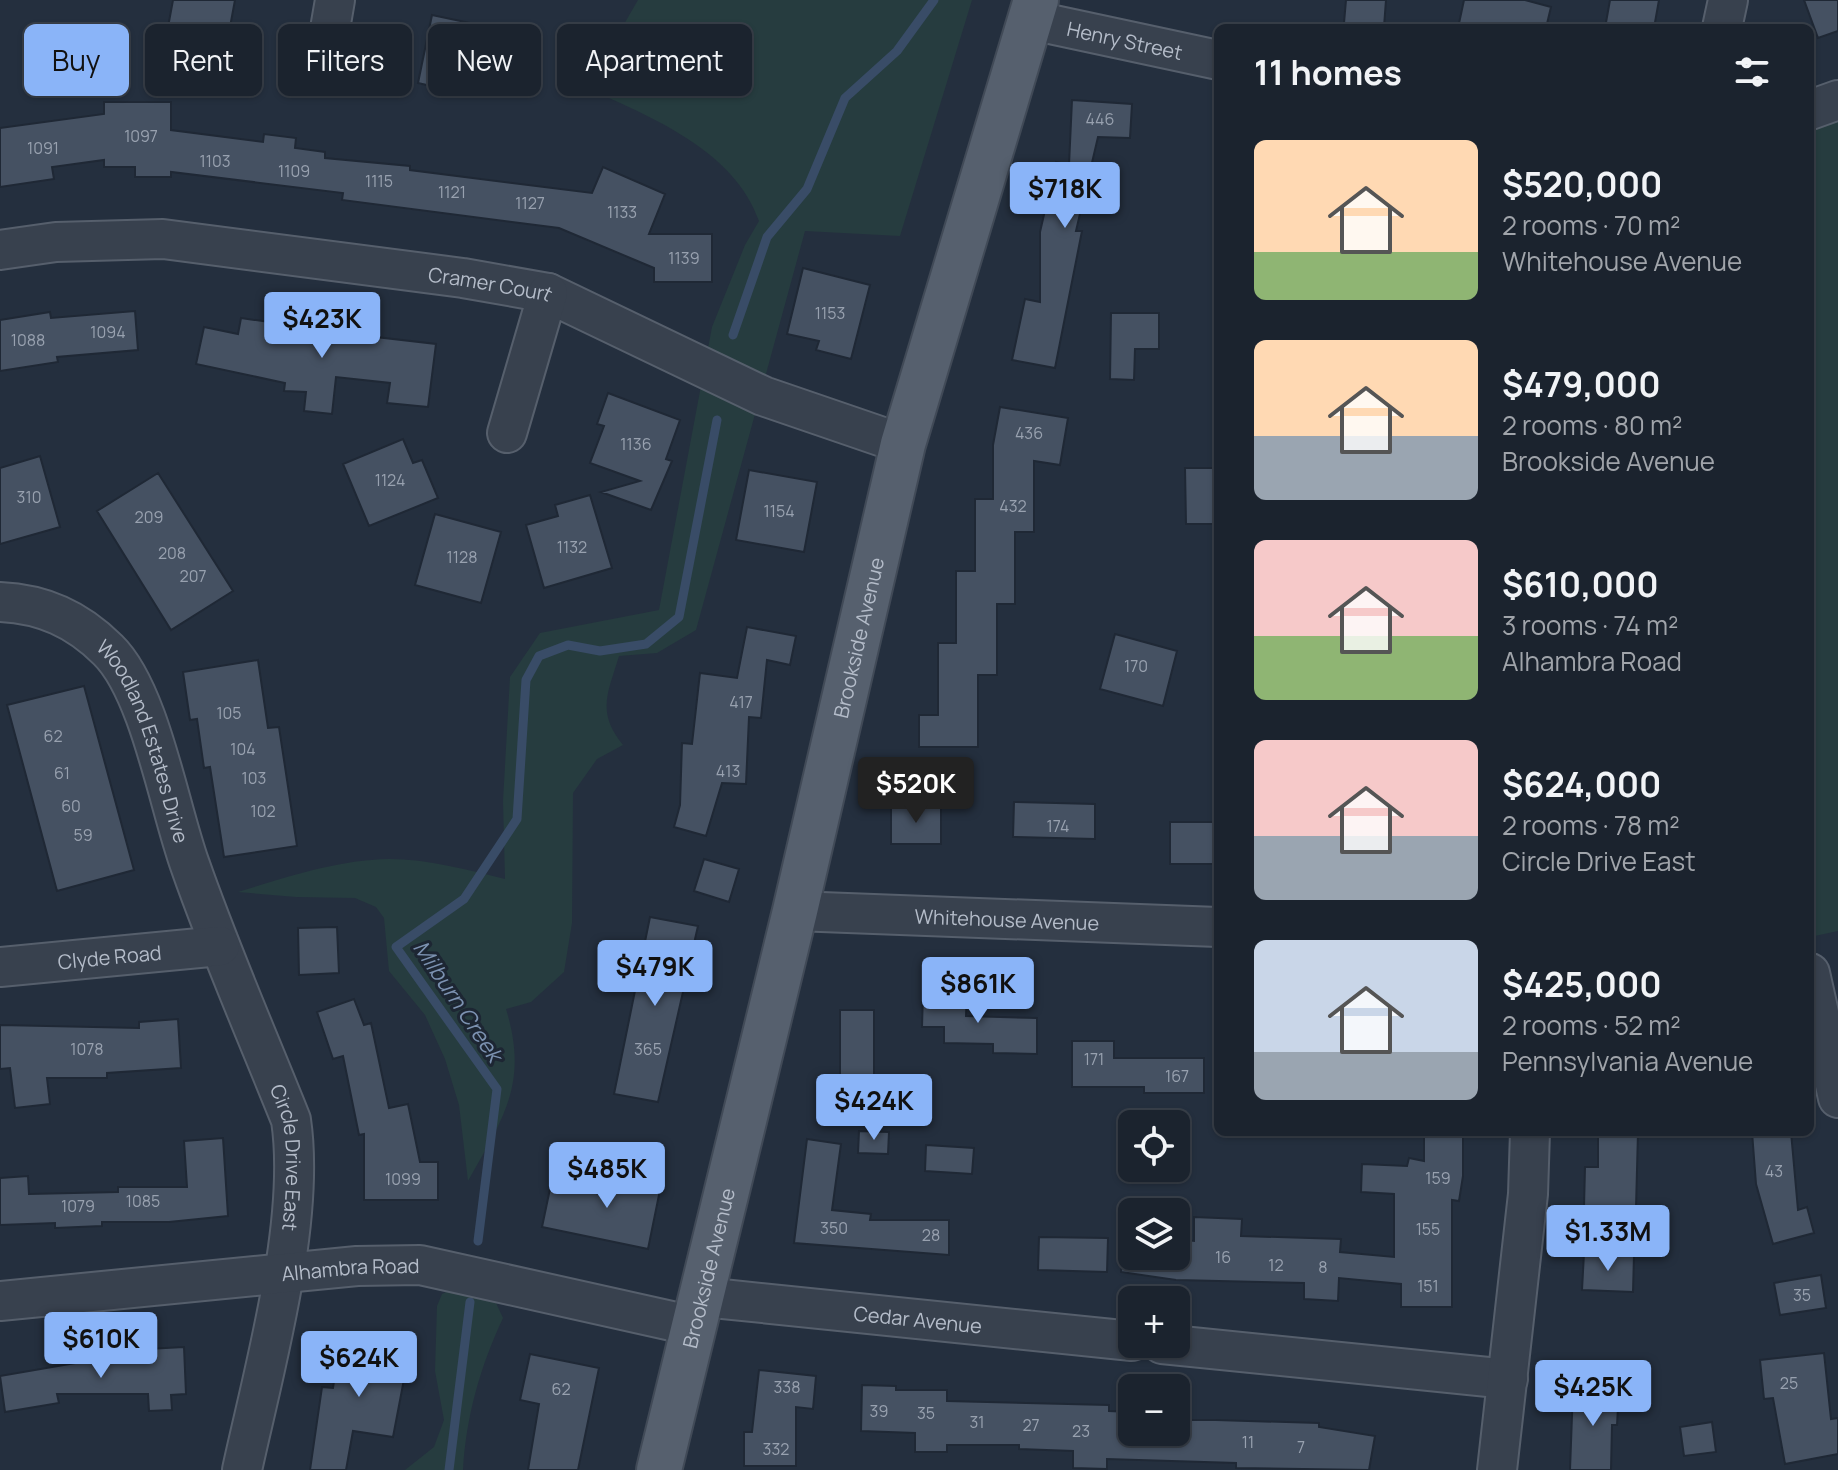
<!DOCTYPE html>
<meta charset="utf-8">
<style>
:root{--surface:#1b232e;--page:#242b36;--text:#f1f3f6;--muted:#a0a4aa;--line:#39404a;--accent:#8ab4f8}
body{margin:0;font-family:Manrope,sans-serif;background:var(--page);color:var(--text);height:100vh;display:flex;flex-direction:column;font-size:30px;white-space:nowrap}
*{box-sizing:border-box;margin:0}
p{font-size:26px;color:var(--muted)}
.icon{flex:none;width:44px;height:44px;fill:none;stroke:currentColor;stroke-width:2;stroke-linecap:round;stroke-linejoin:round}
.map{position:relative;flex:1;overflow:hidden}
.side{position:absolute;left:1214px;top:24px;width:600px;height:1112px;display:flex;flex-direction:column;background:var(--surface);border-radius:12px;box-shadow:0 2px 6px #0004,0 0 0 2px var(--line)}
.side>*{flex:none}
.hud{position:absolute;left:24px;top:24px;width:760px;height:72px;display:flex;gap:16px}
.fabs{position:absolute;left:1118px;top:1110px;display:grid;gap:16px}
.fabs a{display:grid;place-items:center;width:72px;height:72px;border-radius:12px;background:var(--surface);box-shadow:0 2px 6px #0004,0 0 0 2px var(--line);font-size:40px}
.price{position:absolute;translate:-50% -68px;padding:0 18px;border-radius:8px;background:var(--accent);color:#111;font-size:26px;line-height:52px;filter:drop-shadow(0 2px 4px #0008)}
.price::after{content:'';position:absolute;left:50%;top:48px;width:24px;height:18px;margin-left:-12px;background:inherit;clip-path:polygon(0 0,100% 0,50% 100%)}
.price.active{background:#222;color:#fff}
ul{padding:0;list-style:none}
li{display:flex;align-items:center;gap:24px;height:200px;padding:0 40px}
li span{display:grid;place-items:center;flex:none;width:224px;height:160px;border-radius:12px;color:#555}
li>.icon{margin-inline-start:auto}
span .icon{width:96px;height:96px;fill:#fffc;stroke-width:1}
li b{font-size:34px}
h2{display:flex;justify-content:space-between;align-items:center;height:96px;padding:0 40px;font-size:34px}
.chip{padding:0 28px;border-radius:12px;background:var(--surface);box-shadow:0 2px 6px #0004,0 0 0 2px var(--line);font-size:28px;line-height:72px}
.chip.active{background:var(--accent);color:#111}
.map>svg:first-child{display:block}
.green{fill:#263c3f}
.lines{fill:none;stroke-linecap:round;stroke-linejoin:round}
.stream{stroke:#394c67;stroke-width:9}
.building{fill:#455162;stroke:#1f2835;stroke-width:2}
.minor-casing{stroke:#565f6c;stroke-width:42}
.major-casing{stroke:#414a57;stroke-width:48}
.minor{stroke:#38414e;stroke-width:38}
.major{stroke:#56606e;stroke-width:44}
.labels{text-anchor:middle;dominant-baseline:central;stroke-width:6;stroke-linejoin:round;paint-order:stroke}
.number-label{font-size:16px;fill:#98a1af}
.street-label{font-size:20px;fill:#b4bcc9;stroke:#1d2633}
.water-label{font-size:22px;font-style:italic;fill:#7c92b1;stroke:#1d2633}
</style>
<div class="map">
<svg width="1838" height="1470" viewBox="0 0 1838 1470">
<rect width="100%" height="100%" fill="#242f3e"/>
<path class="green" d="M638,0H972L900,236L805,231L696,630L657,653L619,656C608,693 596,712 623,745L597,759L573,793L572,923L564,972L531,1002L506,1009C529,1084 503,1118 468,1181L459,1105L445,1059L425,1015L389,971L384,918L376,907L355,898L296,897L238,892C287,877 337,860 389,859C428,859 468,870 505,879L503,801L510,677L540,633L659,610L712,327L745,245L759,221C734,150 651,117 587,88Z
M1838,114V931L1810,937V123Z
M461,1285L490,1290L503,1318C480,1367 466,1417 463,1470H405L434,1447L444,1420L435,1371L437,1306L442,1294Z"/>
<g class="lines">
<path class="stream" d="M733,335L767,237L807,189L845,98L897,51L934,0
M478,1241L497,1089L396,947L464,899L517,819L526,680L539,656L568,645L600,651L646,644L679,617L717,420
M449,1470L470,1302"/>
</g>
<path class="building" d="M173,0H235L223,65L163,54Z
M1346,0H1386L1384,27L1344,23Z
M1464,0H1525L1551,7L1546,28H1458Z
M1610,0H1659L1654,28H1605Z
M1804,0H1838V31L1818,38Z
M432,15L489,27L474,96L418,83Z
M1072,100L1132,104L1130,138L1098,137L1076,231H1082L1055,368L1012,360L1025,299L1040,302V232L1056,162L1069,165Z
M104,102H171V130L263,142L264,134L296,138L295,148L325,152V158L410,166V170L592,193L603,167L665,194L649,234H712V282H654V268L559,228L342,200L343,193L171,172V177H135V167H104V160L52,167L54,179L0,187V128L104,114Z
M803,268L870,285L851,359L816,350L819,341L787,334Z
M135,311L138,350L57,357L58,362L0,371V320L50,312L51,318Z
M1111,313H1159V349H1135L1134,380L1110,379Z
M241,318L325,330L326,320L360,323L359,335L436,344L428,407L387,403L390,383L336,377L332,414L304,411L306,392L284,391L285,383L196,364L204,327L238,334Z
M608,393L680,420L666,459L672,461L651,510L601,492L640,481L590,463L604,426L597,424Z
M1000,407L1068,418L1060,465L1034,461V532H1015V604H997V675H978V747H919V715H938V643H956V571H975V499H993V445Z
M403,439L413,463L422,460L438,498L369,526L343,464Z
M40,456L60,527L0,544V468Z
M1185,468H1218V524H1186Z
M749,470L817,482L804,552L736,540Z
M158,473L233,591L171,630L97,511Z
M590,495L612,568L544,588L526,525L558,516L555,505Z
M435,514L501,532L481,603L415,585Z
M747,627L796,636L790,665L767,660L761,718L749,717L746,784L722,783L706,836L674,827L680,805L682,743L692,744L700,673L737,678Z
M1115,634L1177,651L1163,706L1100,689Z
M258,660L268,728L279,727L297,846L224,857L210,767L204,768L197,719L190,720L183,672Z
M84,686L134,870L57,891L7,705Z
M1014,802L1095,804V839L1013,837Z
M891,806H941V844H891Z
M1170,822H1218V864H1170Z
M704,859L739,869L729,902L694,891Z
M650,917L698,926L658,1102L614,1094Z
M337,927L339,973L299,975L298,928Z
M923,992H967L966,1016L1037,1018V1054L993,1053V1044L944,1043V1027H922Z
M354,999L364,1025L371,1023L389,1108L408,1104L420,1162H438V1200H364V1134L359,1135L343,1056L333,1059L317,1012Z
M840,1010H874V1078H840Z
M178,1019L181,1068L107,1073V1078H47L50,1104L15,1108L10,1068L0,1069V1025L139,1028V1022Z
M1072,1041H1114V1058H1204V1093H1144V1087H1072Z
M859,1131L889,1132L888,1154L858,1153Z
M1424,1132H1463V1176L1459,1201L1452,1200V1307H1401V1284L1339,1278L1338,1301L1304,1299V1283L1176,1280L1121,1272L1122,1256H1176V1239L1194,1241V1217L1242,1219L1241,1236L1341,1239L1340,1252L1394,1257V1194L1361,1192L1362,1164L1407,1166L1409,1158L1424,1161Z
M1598,1132H1638L1636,1208L1584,1207L1585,1167H1598Z
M1752,1132H1791L1798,1210L1807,1207L1814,1233L1773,1244L1756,1184Z
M223,1138L228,1216L169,1222H102V1226L55,1228V1223L0,1225V1178L28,1176L29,1194L118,1192V1187H187L184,1141Z
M807,1139L841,1144L832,1210L871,1214L870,1220H949V1255L794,1243Z
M926,1145L974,1148L972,1174L925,1171Z
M619,1162L646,1168L642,1186L660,1190L648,1249L542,1227L551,1184L611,1196Z
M1039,1237L1108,1238L1107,1272L1038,1270Z
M1584,1253L1634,1255L1633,1292L1582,1290Z
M1821,1275L1826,1308L1780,1315L1774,1283Z
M341,1336L410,1348L393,1437L353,1431L346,1470H310L322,1387L333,1388Z
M184,1347L186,1394L171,1395L172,1410L149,1411L148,1394H57L59,1403L5,1412L0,1376L76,1363V1359H147V1349Z
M1824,1353L1831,1419L1838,1418V1454L1785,1464L1773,1398L1764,1399L1760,1360Z
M530,1354L599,1368L578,1470H528L539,1404L520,1400Z
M759,1370L816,1376L813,1409L796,1407V1466H744V1432H752Z
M862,1385L896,1386V1390H947V1401L1109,1405V1411L1132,1412V1432H1181V1420H1216L1319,1423V1427L1375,1436L1369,1470L1236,1468V1463L1107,1459V1469L1073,1468V1451L1019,1449V1445H947V1452H915V1433L861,1431Z
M1573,1388L1619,1390L1617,1425H1612L1611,1470H1570Z
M1712,1422L1716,1452L1684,1456L1680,1427Z"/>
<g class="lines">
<g class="minor-casing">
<g id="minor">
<path id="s1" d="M1031,20L1218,60"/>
<path d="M1722,28L1728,0"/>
<path d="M330,29L335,0"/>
<path d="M1810,110L1838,100"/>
<path id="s2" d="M0,250L56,242L163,239L463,278L548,293L763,396L903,444"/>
<path d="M507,433L548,293"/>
<path id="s3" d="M0,602C43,604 77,619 108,650C150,691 169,807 190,865C220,951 257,1035 291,1120C306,1221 264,1369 242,1470"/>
<path id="s4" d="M795,911L1218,927"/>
<path id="s5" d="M0,967L220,946"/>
<path d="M1810,973L1838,1098"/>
<path id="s6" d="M703,1297L1132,1341"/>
<path id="s7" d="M0,1301L357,1266L420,1265L694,1326"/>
<path d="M1162,1344L1508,1379"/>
<path d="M1497,1470L1528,1194L1530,1132"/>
</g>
</g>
<g class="major-casing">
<g id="major">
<path id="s8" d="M659,1470L795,911L903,444L1036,0"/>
</g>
</g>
<use href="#minor" class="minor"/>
<use href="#major" class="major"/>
</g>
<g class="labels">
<g class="number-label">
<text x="1100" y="119">446</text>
<text x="141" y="136">1097</text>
<text x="43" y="148">1091</text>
<text x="215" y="161">1103</text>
<text x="294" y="171">1109</text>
<text x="379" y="181">1115</text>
<text x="452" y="192">1121</text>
<text x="530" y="203">1127</text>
<text x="622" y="212">1133</text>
<text x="684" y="258">1139</text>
<text x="830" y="313">1153</text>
<text x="108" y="332">1094</text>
<text x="28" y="340">1088</text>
<text x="1029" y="433">436</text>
<text x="636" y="444">1136</text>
<text x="390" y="480">1124</text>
<text x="29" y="497">310</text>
<text x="1013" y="506">432</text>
<text x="779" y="511">1154</text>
<text x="149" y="517">209</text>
<text x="572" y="547">1132</text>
<text x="172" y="553">208</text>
<text x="462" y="557">1128</text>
<text x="193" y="576">207</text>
<text x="1136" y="666">170</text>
<text x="741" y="702">417</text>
<text x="229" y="713">105</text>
<text x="53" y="736">62</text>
<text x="243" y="749">104</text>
<text x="728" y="771">413</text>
<text x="62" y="773">61</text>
<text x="254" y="778">103</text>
<text x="71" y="806">60</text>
<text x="263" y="811">102</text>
<text x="1058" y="826">174</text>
<text x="83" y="835">59</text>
<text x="87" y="1049">1078</text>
<text x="648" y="1049">365</text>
<text x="1094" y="1059">171</text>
<text x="1177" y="1076">167</text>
<text x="1774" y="1171">43</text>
<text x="1438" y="1178">159</text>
<text x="403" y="1179">1099</text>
<text x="143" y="1201">1085</text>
<text x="78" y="1206">1079</text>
<text x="834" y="1228">350</text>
<text x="1428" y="1229">155</text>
<text x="931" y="1235">28</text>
<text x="1223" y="1257">16</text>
<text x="1276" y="1265">12</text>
<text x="1323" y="1267">8</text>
<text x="1428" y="1286">151</text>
<text x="1802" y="1295">35</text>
<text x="1789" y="1383">25</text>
<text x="787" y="1387">338</text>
<text x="561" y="1389">62</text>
<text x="879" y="1411">39</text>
<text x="926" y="1413">35</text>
<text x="977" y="1422">31</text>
<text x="1031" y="1425">27</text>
<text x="1081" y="1431">23</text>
<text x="1248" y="1442">11</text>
<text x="1301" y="1447">7</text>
<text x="776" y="1449">332</text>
</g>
<g class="street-label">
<text stroke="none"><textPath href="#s1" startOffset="96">Henry Street</textPath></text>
<text stroke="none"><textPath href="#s2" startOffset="494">Cramer Court</textPath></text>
<text stroke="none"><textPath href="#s8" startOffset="856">Brookside Avenue</textPath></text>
<text stroke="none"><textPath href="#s3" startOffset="220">Woodland Estates Drive</textPath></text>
<text stroke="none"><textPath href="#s4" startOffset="212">Whitehouse Avenue</textPath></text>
<text stroke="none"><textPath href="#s5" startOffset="110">Clyde Road</textPath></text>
<text stroke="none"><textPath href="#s3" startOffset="664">Circle Drive East</textPath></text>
<text stroke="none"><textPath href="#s8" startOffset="208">Brookside Avenue</textPath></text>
<text stroke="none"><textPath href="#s7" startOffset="352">Alhambra Road</textPath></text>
<text stroke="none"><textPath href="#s6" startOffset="216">Cedar Avenue</textPath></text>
</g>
<g class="water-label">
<text transform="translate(458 1001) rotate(56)">Milburn Creek</text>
</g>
</g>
</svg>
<div class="fabs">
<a><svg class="icon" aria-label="locate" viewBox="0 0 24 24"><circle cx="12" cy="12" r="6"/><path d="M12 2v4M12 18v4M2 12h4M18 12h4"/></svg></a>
<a><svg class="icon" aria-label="layers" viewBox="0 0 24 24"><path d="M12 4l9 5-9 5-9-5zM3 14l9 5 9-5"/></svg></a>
<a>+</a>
<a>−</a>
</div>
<b class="price" style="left:1065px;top:230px">$718K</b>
<b class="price" style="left:322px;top:360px">$423K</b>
<b class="price active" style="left:916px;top:825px">$520K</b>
<b class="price" style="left:655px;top:1008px">$479K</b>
<b class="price" style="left:978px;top:1025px">$861K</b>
<b class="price" style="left:874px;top:1142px">$424K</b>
<b class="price" style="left:607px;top:1210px">$485K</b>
<b class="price" style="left:1608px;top:1273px">$1.33M</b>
<b class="price" style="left:101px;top:1380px">$610K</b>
<b class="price" style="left:359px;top:1399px">$624K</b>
<b class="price" style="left:1593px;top:1428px">$425K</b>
<div class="hud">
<a class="chip active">Buy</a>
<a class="chip">Rent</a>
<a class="chip">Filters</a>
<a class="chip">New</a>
<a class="chip">Apartment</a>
</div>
<section class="side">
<h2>11 homes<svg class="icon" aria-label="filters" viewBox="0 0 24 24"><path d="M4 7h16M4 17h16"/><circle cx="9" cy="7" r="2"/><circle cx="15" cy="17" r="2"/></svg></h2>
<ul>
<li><span style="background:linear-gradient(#ffd9b3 70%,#8fb573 0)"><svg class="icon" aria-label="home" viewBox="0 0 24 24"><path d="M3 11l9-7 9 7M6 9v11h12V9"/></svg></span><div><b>$520,000</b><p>2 rooms · 70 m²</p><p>Whitehouse Avenue</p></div></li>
<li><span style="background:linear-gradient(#ffd9b3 60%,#9aa5b1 0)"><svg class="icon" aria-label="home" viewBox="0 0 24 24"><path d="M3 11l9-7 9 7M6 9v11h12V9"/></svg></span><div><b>$479,000</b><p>2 rooms · 80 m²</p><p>Brookside Avenue</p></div></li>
<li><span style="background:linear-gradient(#f6c9c9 60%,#8fb573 0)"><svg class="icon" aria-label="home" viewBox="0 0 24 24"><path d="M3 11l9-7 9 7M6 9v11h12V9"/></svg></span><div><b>$610,000</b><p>3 rooms · 74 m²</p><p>Alhambra Road</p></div></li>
<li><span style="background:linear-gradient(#f6c9c9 60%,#9aa5b1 0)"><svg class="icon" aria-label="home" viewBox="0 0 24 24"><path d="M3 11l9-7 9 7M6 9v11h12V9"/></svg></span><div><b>$624,000</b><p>2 rooms · 78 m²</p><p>Circle Drive East</p></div></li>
<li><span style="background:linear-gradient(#c9d6e8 70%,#9aa5b1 0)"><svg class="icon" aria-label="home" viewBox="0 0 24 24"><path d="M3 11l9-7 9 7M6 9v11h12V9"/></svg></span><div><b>$425,000</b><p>2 rooms · 52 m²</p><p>Pennsylvania Avenue</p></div></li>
</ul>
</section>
</div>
